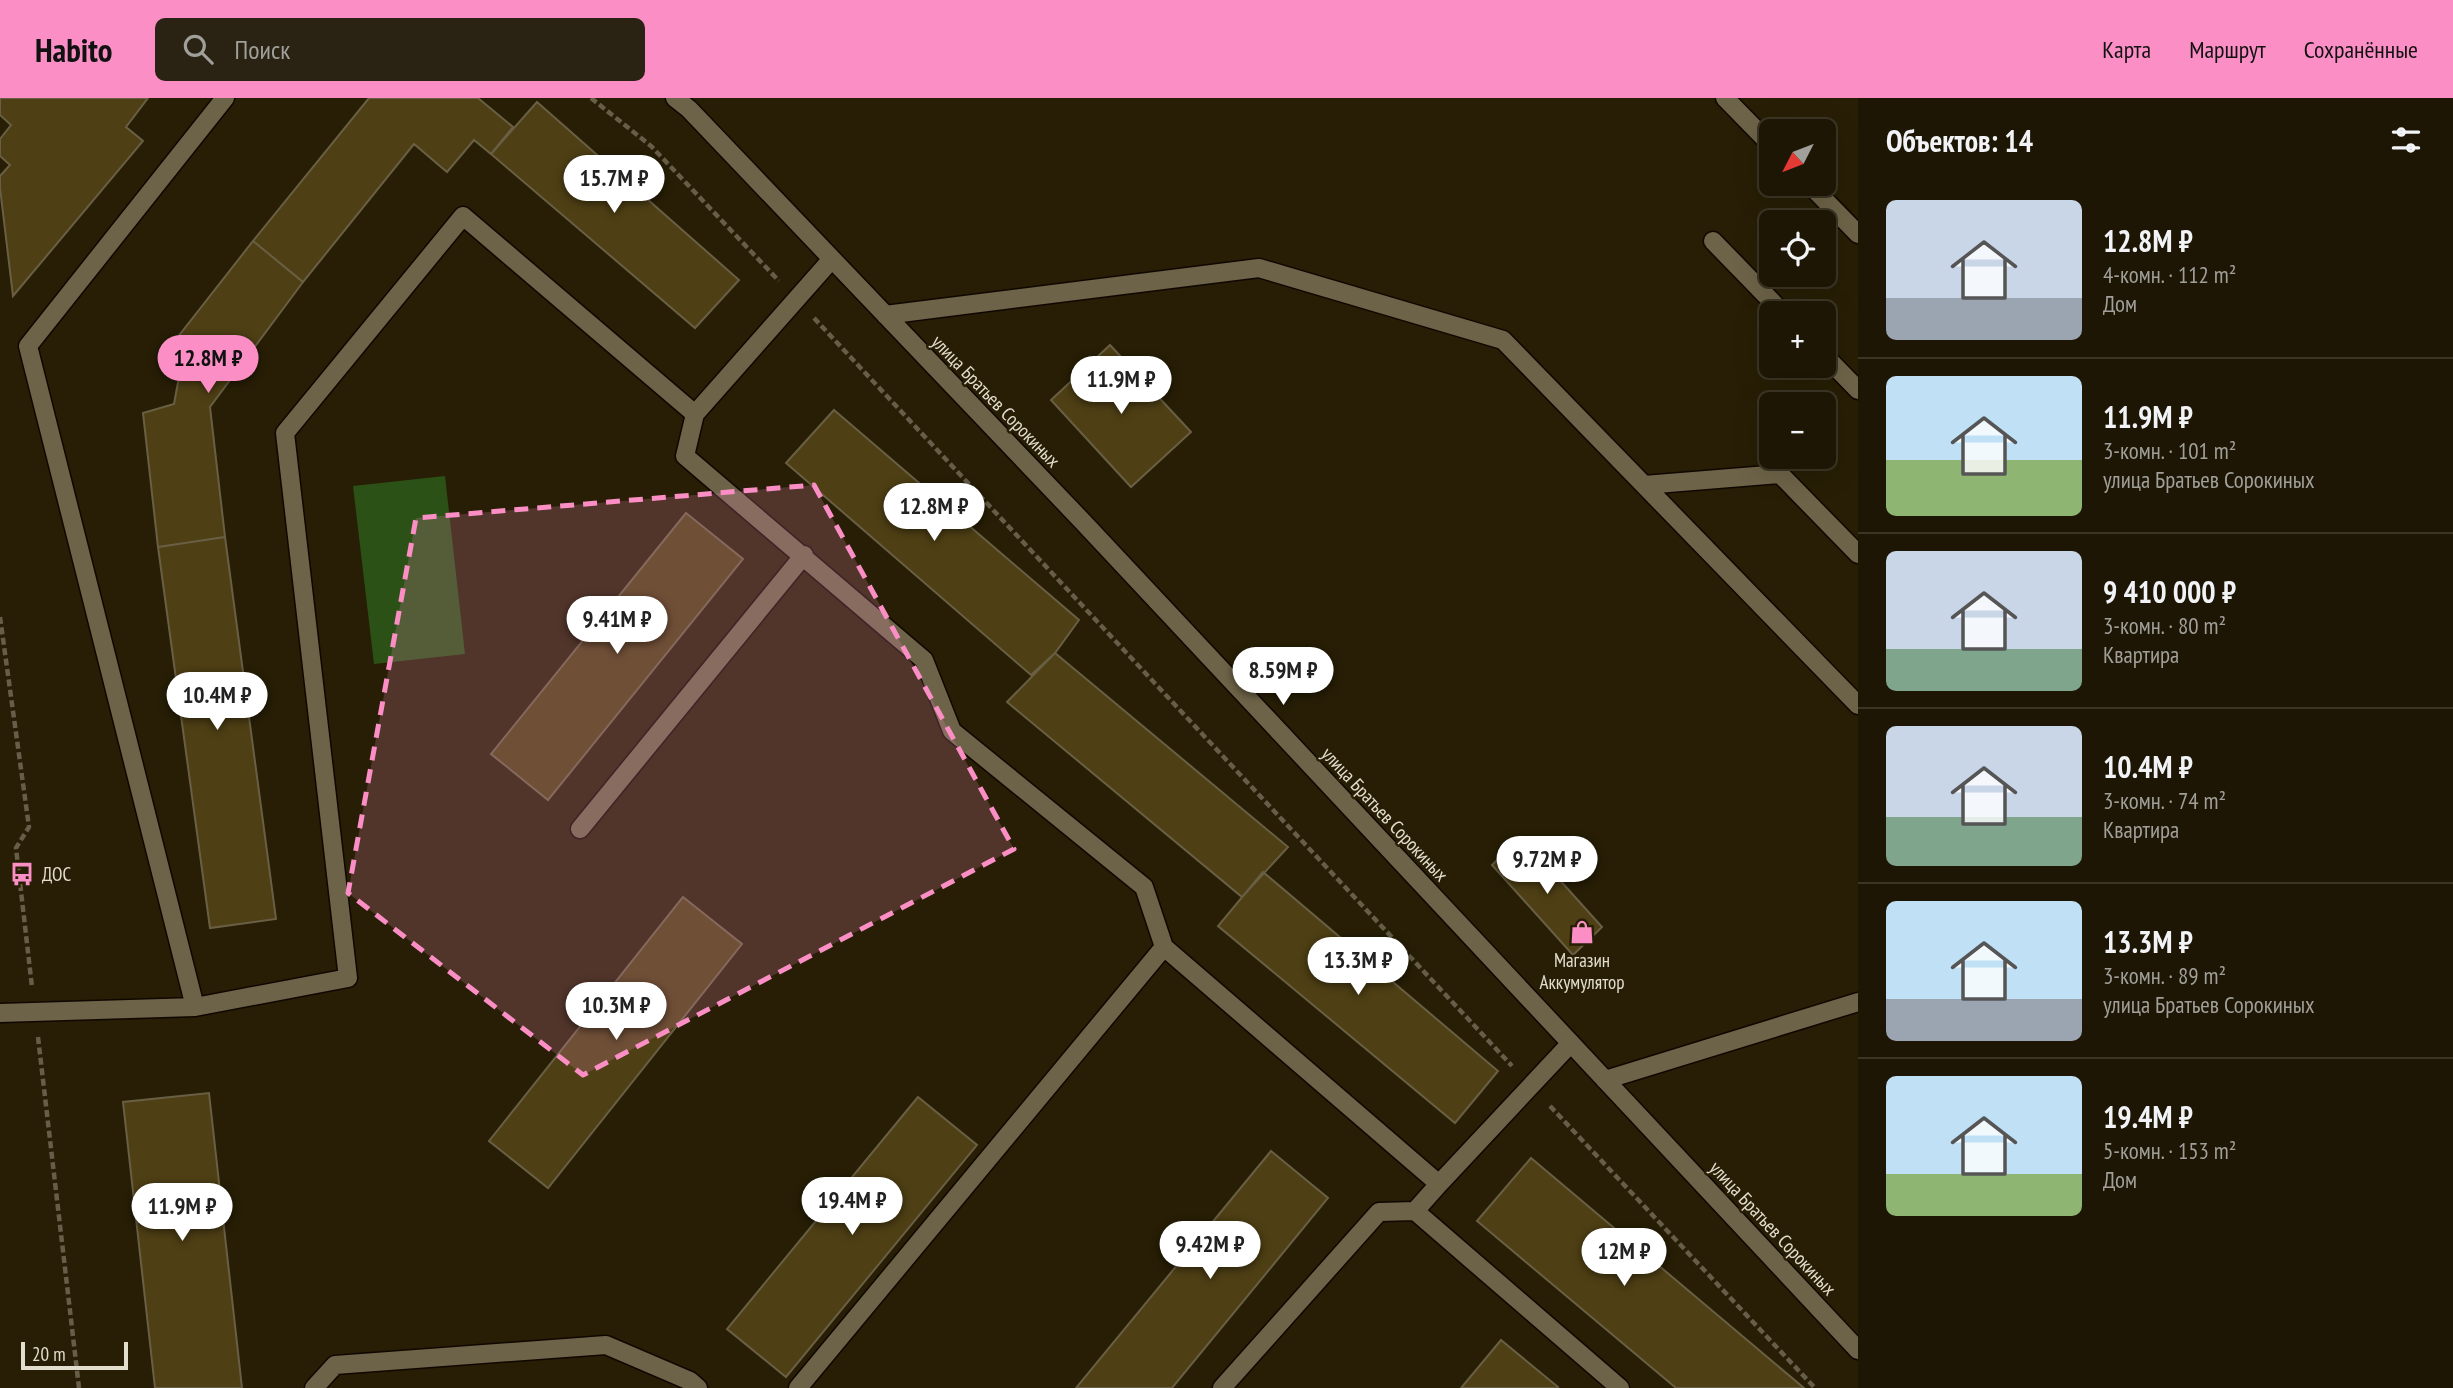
<!DOCTYPE html>
<html lang="ru">
<meta charset="utf-8">
<style>
:root{--surface:#1d1604;--page:#2a2313;--text:#f1f3f6;--muted:#a09f9a;--line:#3b3526;--accent:#fb8fc5}
body{margin:0;font-family:"PT Sans Narrow",sans-serif;background:var(--page);color:var(--text);height:100vh;display:flex;flex-direction:column;font-size:26px;white-space:nowrap}
*{box-sizing:border-box;margin:0}
p{font-size:23px;color:var(--muted)}
.icon{flex:none;width:38px;height:38px;fill:none;stroke:currentColor;stroke-width:2;stroke-linecap:round;stroke-linejoin:round}
.map{position:relative;flex:1;overflow:hidden}
.drawer{display:flex;flex-direction:column;background:var(--surface);width:595px}
.drawer>*{flex:none}
.needle{width:46px;rotate:228deg}
.tools{position:absolute;left:1759px;top:21px;display:grid;gap:14px}
.tools a{display:grid;place-items:center;width:77px;height:77px;border-radius:10px;background:var(--surface);box-shadow:0 7px 28px #0002,0 0 0 2px var(--line);font-size:35px}
.scale{position:absolute;left:21px;bottom:18px;width:107px;box-sizing:border-box;padding-left:7px;border:4px solid #e3ddce;border-top:0;font-size:19px;line-height:24px;white-space:nowrap;color:#e3ddce;-webkit-text-stroke:5px #271e05;paint-order:stroke}
.price{position:absolute;translate:-50% -60px;padding:0 16px;border-radius:24px;background:#fff;color:#222;font-size:23px;line-height:46px;filter:drop-shadow(0 2px 4px #0008)}
.price::after{content:'';position:absolute;left:50%;top:42px;width:21px;height:16px;margin-left:-10px;background:inherit;clip-path:polygon(0 0,100% 0,50% 100%)}
.price.on{background:var(--accent);color:#111}
ul{padding:0;list-style:none}
li{display:flex;align-items:center;gap:21px;height:175px;padding:0 28px}
li+li{border-top:2px solid var(--line)}
li span{display:grid;place-items:center;flex:none;width:196px;height:140px;border-radius:10px;color:#555}
li>.icon{margin-inline-start:auto}
span .icon{width:84px;height:84px;fill:#fffc;stroke-width:1}
li b{font-size:30px}
h2{display:flex;justify-content:space-between;align-items:center;height:84px;padding:0 28px;font-size:30px}
header{display:flex;align-items:center;gap:42px;box-sizing:border-box;height:98px;padding:0 35px;background:var(--accent);color:#111}
header strong{font-size:33px}
nav{display:flex;gap:38px;margin-inline-start:auto;font-size:24px}
.search{width:490px;height:63px;background:var(--page);display:flex;align-items:center;gap:18px;box-sizing:border-box;padding:0 24px;border-radius:10px;color:var(--muted);font-size:26px}
main{display:flex;flex:1;min-height:0}
.map>svg:first-child{display:block}
.green{fill:#2c5116}
.building{fill:#4e3f14;stroke:#695f44;stroke-width:2}
.lines{fill:none;stroke-linecap:round;stroke-linejoin:round}
.minor-casing{stroke:#100800;stroke-width:21}
.path{stroke:#665e48;stroke-width:4.5;stroke-dasharray:7 3.5;stroke-linecap:butt}
.minor{stroke:#6d6348;stroke-width:18}
.marked{fill:#fb8fc5;fill-opacity:0.2;stroke:#fb8fc5;stroke-width:5;stroke-dasharray:14 9;stroke-linejoin:round}
.labels{text-anchor:middle;dominant-baseline:central;stroke-width:5;stroke-linejoin:round;paint-order:stroke}
.street-label{font-size:19px;fill:#e3ddce;stroke:#271e05}
.poi-label{font-size:19px;fill:#e3ddce;stroke:#271e05;text-anchor:start}
</style>
<header>
<strong>Habito</strong>
<div class="search"><svg class="icon" aria-label="search" viewBox="0 0 24 24"><circle cx="10" cy="10" r="6"/><path d="M15 15l6 6"/></svg>Поиск</div>
<nav><a>Карта</a><a>Маршрут</a><a>Сохранённые</a></nav>
</header>
<main>
<div class="map">
<svg width="1858" height="1290" viewBox="0 0 1858 1290">
<rect width="100%" height="100%" fill="#271e05"/>
<path class="green" d="M445,378L465,556L374,566L353,388Z"/>
<path class="building" d="M0,0H148L126,29L143,43L13,198L0,90V78L10,67L0,58V41L11,27L0,17Z
M369,0H478L513,29L491,56L474,42L447,74L414,46L303,184L253,143Z
M537,4L739,182L695,230L491,56Z
M253,143L303,184L210,309L225,439L158,449L143,315L174,306L179,279L166,254Z
M1110,247L1191,334L1131,389L1051,302Z
M834,312L1079,522L1055,555L1031,577L786,365Z
M686,415L743,461L548,702L491,656Z
M225,439L276,821L210,830L158,449Z
M1055,555L1288,749L1242,799L1007,604Z
M1521,739L1602,829L1573,857L1492,767Z
M1263,774L1498,973L1455,1025L1218,828Z
M683,799L742,846L548,1090L489,1043Z
M209,995L242,1290H155L123,1004Z
M918,999L977,1047L786,1279L727,1231Z
M1271,1053L1328,1100L1172,1290H1076Z
M1531,1060L1804,1290H1676L1477,1123Z
M1501,1242L1558,1289L1557,1290H1461Z"/>
<g class="lines">
<g class="minor-casing">
<path id="minor" d="M675,0L689,11L1084,425L1858,1252
M1725,0L1771,47
M1809,86L1858,136
M1713,143L1783,215
M885,217L1259,170L1503,242L1858,607
M1824,257L1858,292
M695,316L685,358L924,562L952,633L1144,789L1164,849
M1644,387L1780,376L1858,456
M580,731L804,457
M195,909L28,248L225,0
M0,915L195,909L348,880L285,335L463,118L695,316L831,162
M1605,982L1858,904
M1415,1113L1620,1290
M314,1290L335,1267L606,1247L690,1283L698,1290
M798,1290L1164,849L1439,1086L1571,945
M1222,1290L1379,1114L1415,1113L1439,1086"/>
</g>
<path class="path" d="M591,0L651,48L779,183
M814,220L1512,968
M0,519L29,729L16,750L32,889
M38,939L79,1290
M1550,1008L1815,1290"/>
<use href="#minor" class="minor"/>
</g>
<path class="marked" d="M814,387L1014,751L583,977L348,795L416,420Z"/>
<defs>
<g id="bus-bare" transform="scale(1.89)"><path d="M-5-6H5V4H4V6H2V4H-2V6H-4V4H-5ZM-3.5-4V0h7V-4ZM-3.5 1.2v1.5H-2V1.2ZM2 1.2v1.5H3.5V1.2Z" fill="#fb8fc5" stroke="#271e05" stroke-width="2.5" paint-order="stroke"/></g>
<g id="shop-bare" transform="scale(1.89)"><path d="M-5-2.5h2.3a2.7 3.5 0 0 1 5.4 0H5L5.5 6h-11ZM-1.5-2.5h3a1.5 2.3 0 0 0-3 0Z" fill="#fb8fc5" stroke="#271e05" stroke-width="2.5" paint-order="stroke"/></g>
</defs>
<g fill-rule="evenodd">
<use href="#bus-bare" x="22" y="776"/>
<use href="#shop-bare" x="1582" y="834"/>
</g>
<g class="labels">
<g class="street-label">
<text transform="translate(996 303) rotate(46)">улица Братьев Сорокиных</text>
<text transform="translate(1385 716) rotate(47)">улица Братьев Сорокиных</text>
<text transform="translate(1773 1130) rotate(47)">улица Братьев Сорокиных</text>
</g>
<g class="poi-label">
<text x="42" y="776">ДОС</text>
<text x="1582" y="862" text-anchor="middle">Магазин<tspan x="1582" dy="22">Аккумулятор</tspan></text>
</g>
</g>
</svg>
<div class="tools">
<a><svg class="needle" viewBox="-14 -14 28 28"><path d="M0-13l5 13h-10z" fill="#e53935"/><path d="M0 13l5-13h-10z" fill="#a09f9a"/></svg></a>
<a><svg class="icon" aria-label="locate" viewBox="0 0 24 24"><circle cx="12" cy="12" r="6"/><path d="M12 2v4M12 18v4M2 12h4M18 12h4"/></svg></a>
<a>+</a>
<a>−</a>
</div>
<div class="scale">20 m</div>
<b class="price" style="left:614px;top:117px">15.7M ₽</b>
<b class="price on" style="left:208px;top:297px">12.8M ₽</b>
<b class="price" style="left:1121px;top:318px">11.9M ₽</b>
<b class="price" style="left:934px;top:445px">12.8M ₽</b>
<b class="price" style="left:617px;top:558px">9.41M ₽</b>
<b class="price" style="left:1283px;top:609px">8.59M ₽</b>
<b class="price" style="left:217px;top:634px">10.4M ₽</b>
<b class="price" style="left:1547px;top:798px">9.72M ₽</b>
<b class="price" style="left:1358px;top:899px">13.3M ₽</b>
<b class="price" style="left:616px;top:944px">10.3M ₽</b>
<b class="price" style="left:852px;top:1139px">19.4M ₽</b>
<b class="price" style="left:182px;top:1145px">11.9M ₽</b>
<b class="price" style="left:1210px;top:1183px">9.42M ₽</b>
<b class="price" style="left:1624px;top:1190px">12M ₽</b>
</div>
<section class="drawer">
<h2>Объектов: 14<svg class="icon" aria-label="filters" viewBox="0 0 24 24"><path d="M4 7h16M4 17h16"/><circle cx="9" cy="7" r="2"/><circle cx="15" cy="17" r="2"/></svg></h2>
<ul>
<li><span style="background:linear-gradient(#c9d6e8 70%,#9aa5b1 0)"><svg class="icon" aria-label="home" viewBox="0 0 24 24"><path d="M3 11l9-7 9 7M6 9v11h12V9"/></svg></span><div><b>12.8M ₽</b><p>4-комн. · 112 m²</p><p>Дом</p></div></li>
<li><span style="background:linear-gradient(#bfe0f5 60%,#8fb573 0)"><svg class="icon" aria-label="home" viewBox="0 0 24 24"><path d="M3 11l9-7 9 7M6 9v11h12V9"/></svg></span><div><b>11.9M ₽</b><p>3-комн. · 101 m²</p><p>улица Братьев Сорокиных</p></div></li>
<li><span style="background:linear-gradient(#c9d6e8 70%,#7fa58c 0)"><svg class="icon" aria-label="home" viewBox="0 0 24 24"><path d="M3 11l9-7 9 7M6 9v11h12V9"/></svg></span><div><b>9 410 000 ₽</b><p>3-комн. · 80 m²</p><p>Квартира</p></div></li>
<li><span style="background:linear-gradient(#c9d6e8 65%,#7fa58c 0)"><svg class="icon" aria-label="home" viewBox="0 0 24 24"><path d="M3 11l9-7 9 7M6 9v11h12V9"/></svg></span><div><b>10.4M ₽</b><p>3-комн. · 74 m²</p><p>Квартира</p></div></li>
<li><span style="background:linear-gradient(#bfe0f5 70%,#9aa5b1 0)"><svg class="icon" aria-label="home" viewBox="0 0 24 24"><path d="M3 11l9-7 9 7M6 9v11h12V9"/></svg></span><div><b>13.3M ₽</b><p>3-комн. · 89 m²</p><p>улица Братьев Сорокиных</p></div></li>
<li><span style="background:linear-gradient(#bfe0f5 70%,#8fb573 0)"><svg class="icon" aria-label="home" viewBox="0 0 24 24"><path d="M3 11l9-7 9 7M6 9v11h12V9"/></svg></span><div><b>19.4M ₽</b><p>5-комн. · 153 m²</p><p>Дом</p></div></li>
</ul>
</section>
</main>
